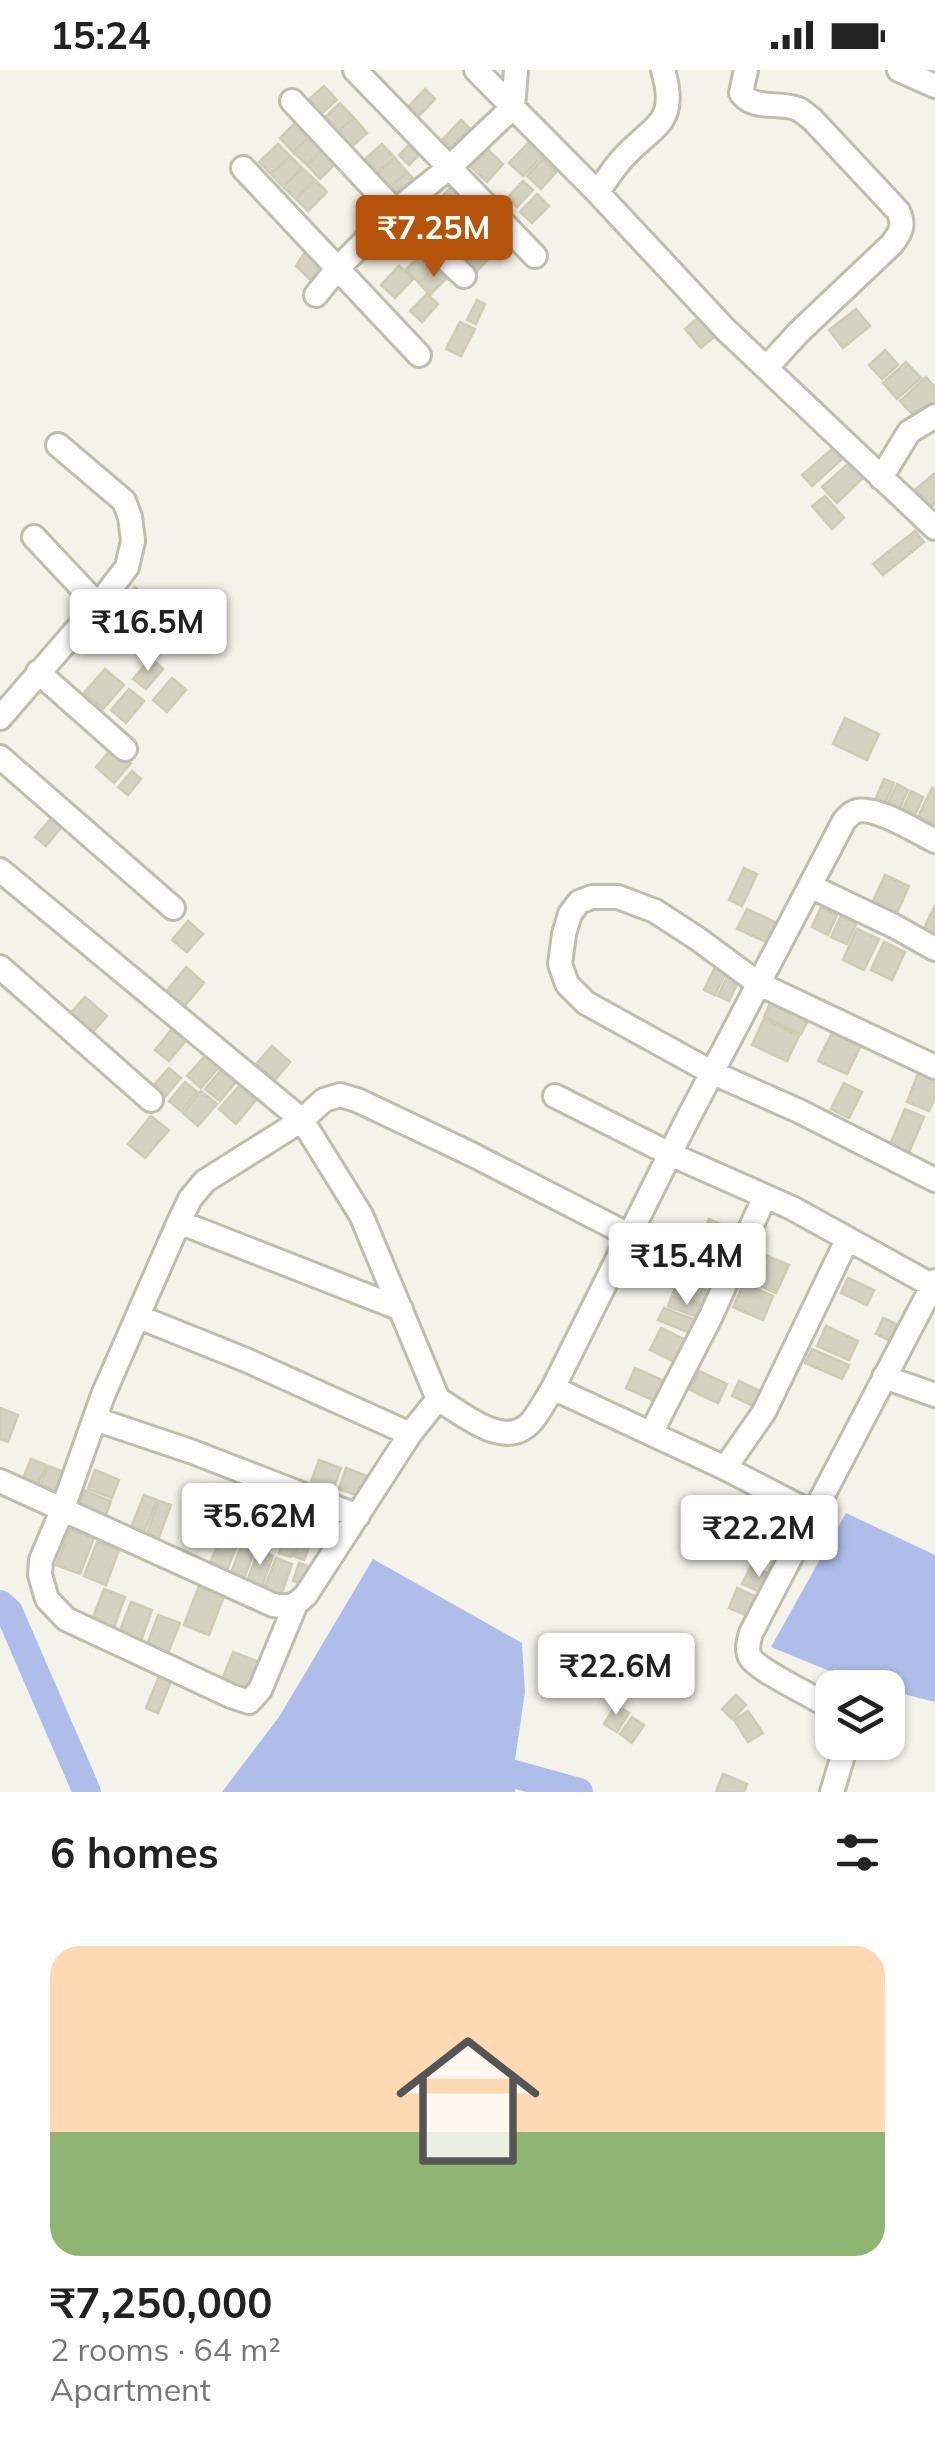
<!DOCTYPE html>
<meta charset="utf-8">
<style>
:root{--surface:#fff;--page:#f2f2f2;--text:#222;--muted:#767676;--accent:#b45309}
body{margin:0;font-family:Mulish,sans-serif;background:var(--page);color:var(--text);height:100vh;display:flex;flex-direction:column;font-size:38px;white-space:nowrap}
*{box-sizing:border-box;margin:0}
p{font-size:32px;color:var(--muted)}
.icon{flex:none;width:55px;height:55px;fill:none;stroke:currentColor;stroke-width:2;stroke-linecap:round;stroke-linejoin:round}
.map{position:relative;height:1722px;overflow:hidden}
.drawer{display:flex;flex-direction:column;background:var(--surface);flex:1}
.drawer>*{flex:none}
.buttons{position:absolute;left:815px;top:1600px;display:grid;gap:20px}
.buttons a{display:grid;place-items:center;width:90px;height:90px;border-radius:20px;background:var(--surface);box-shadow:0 2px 8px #0004;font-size:50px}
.price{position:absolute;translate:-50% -85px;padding:0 22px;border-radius:10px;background:#fff;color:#222;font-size:32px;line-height:65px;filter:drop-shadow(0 2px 5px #0008)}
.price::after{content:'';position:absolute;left:50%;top:60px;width:30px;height:22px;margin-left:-15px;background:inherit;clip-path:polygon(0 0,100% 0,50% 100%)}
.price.current{background:var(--accent);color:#fff}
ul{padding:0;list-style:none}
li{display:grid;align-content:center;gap:20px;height:530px;padding:0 50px}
li span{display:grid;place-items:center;height:310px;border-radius:30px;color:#555}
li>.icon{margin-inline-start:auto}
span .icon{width:180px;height:180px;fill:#fffc;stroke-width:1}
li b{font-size:42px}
h2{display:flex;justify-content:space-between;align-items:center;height:120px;padding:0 50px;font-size:42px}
.status{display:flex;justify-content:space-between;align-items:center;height:70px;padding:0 50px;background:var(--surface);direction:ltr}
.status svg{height:28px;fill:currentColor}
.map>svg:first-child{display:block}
.water{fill:#aebde9}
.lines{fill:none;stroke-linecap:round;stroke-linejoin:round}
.river{stroke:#aebde9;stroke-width:28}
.building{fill:#d4d2c1;stroke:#ceccb5;stroke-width:2.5}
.minor-casing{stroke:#bebeae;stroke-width:28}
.minor{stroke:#fff;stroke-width:22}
</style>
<div class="status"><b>15:24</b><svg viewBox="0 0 49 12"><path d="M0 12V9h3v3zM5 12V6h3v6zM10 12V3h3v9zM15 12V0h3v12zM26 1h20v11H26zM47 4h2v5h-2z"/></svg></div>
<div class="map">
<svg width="935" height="1722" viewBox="0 0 935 1722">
<rect width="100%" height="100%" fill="#f3f3ea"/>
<path class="water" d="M846,1443L935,1485V1632L888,1620V1618L854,1611L771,1577Z
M373,1489L522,1573L525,1622L513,1703L515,1722H222L279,1647Z"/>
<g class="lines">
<path class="river" d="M0,1534L9,1542L87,1722
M476,1703L496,1699L579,1722"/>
</g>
<path class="building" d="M324,16L337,30L318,47L305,33Z
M425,19L435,29L418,47L408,37Z
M340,33L354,48L334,65L322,50Z
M354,48L367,63L348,80L334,65Z
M461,50L475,63L457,83L443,69Z
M296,52L310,66L293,82L280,68Z
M310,66L323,79L307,95L293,82Z
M532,69L546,82L523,106L509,93Z
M413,71L423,81L409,95L399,85Z
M278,74L290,86L271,104L259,92Z
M382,74L395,88L377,103L365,89Z
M323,79L337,92L320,109L307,95Z
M487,79L503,94L487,112L471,97Z
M290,86L302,98L283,117L271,104Z
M395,88L407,102L390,117L377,103Z
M543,89L556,102L541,119L527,106Z
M302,98L315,110L296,129L283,117Z
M407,102L420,116L402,131L390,117Z
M458,109L473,124L454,143L440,129Z
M315,110L327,122L308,141L296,129Z
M523,111L533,120L517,137L508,127Z
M537,124L549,136L532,153L520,142Z
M450,148L462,159L447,175L435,164Z
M481,175L492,185L475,203L464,193Z
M307,178L329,200L317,216L296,196Z
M427,180L439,194L419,213L406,199Z
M439,194L449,206L430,225L419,213Z
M399,196L413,209L395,228L381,215Z
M427,224L438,234L422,252L410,241Z
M477,230L485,234L476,254L467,250Z
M856,239L870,256L843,278L829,260Z
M704,243L720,262L701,278L685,259Z
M460,252L475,259L461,286L446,279Z
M885,280L898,295L882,309L869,295Z
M906,292L921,308L897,329L883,313Z
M926,307L935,317V331L916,348L900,331Z
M832,379L841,390L812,416L802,405Z
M850,392L864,407L837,433L822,417Z
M935,403V433L930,437L916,419Z
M825,426L844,448L832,459L812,436Z
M915,461L924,472L883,505L873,494Z
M135,517L155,535L140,552L120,535Z
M151,588L163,599L146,619L133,609Z
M105,599L124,615L103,639L84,623Z
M172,608L186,620L167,642L153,630Z
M129,619L144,631L126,653L111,640Z
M845,648L879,664L867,690L833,674Z
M113,677L131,693L114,713L96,697Z
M132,701L141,709L128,725L118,717Z
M884,709L894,713L885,733L876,728Z
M897,714L908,720L900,738L888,733Z
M932,718L935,719V755L918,747Z
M911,721L923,727L915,745L903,739Z
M55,744L65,753L46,776L35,767Z
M744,798L757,804L742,836L729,830Z
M885,805L909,816L894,849L870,838Z
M935,835V871L921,865Z
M821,837L837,845L828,865L812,857Z
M747,839L775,852L766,872L737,859Z
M841,846L856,854L847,874L831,867Z
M188,851L203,864L187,882L172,870Z
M857,859L879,869L864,900L843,890Z
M884,872L905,882L892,910L871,900Z
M716,895L727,900L715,925L704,920Z
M186,897L204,913L183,938L165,923Z
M730,901L741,906L729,931L718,926Z
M774,925L812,942L801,964L764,947Z
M85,927L107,946L91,964L69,945Z
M764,949L799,966L787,991L752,975Z
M175,955L189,967L169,991L155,980Z
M835,957L863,971L847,1004L818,991Z
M272,976L290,992L275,1010L256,994Z
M206,985L220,996L201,1018L187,1006Z
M169,998L181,1008L165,1027L153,1016Z
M221,1000L236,1012L220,1031L205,1019Z
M919,1001L935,1007V1027L929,1041L907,1032Z
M185,1012L197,1022L181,1041L169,1031Z
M844,1013L862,1022L849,1048L831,1039Z
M240,1015L256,1030L236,1054L219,1039Z
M201,1021L217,1034L198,1056L183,1043Z
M905,1039L924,1047L908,1085L889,1077Z
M151,1046L169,1060L145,1088L128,1074Z
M709,1149L742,1163L735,1180L702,1166Z
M699,1169L732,1185L725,1200L692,1184Z
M760,1183L789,1195L776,1223L747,1210Z
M689,1189L723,1204L716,1220L682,1204Z
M679,1208L713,1223L707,1237L673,1223Z
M848,1208L874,1220L867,1235L841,1223Z
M744,1213L773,1226L763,1250L733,1237Z
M672,1226L706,1239L702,1249L668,1236Z
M664,1238L700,1252L695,1265L658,1250Z
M883,1248L905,1258L897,1274L876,1264Z
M826,1256L858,1271L849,1290L817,1276Z
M661,1258L688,1271L677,1293L650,1280Z
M812,1279L849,1295L842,1309L805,1293Z
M635,1298L664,1311L655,1331L626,1318Z
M699,1301L727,1314L718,1333L690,1320Z
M739,1311L760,1321L753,1336L732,1326Z
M0,1338L18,1345L8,1372L0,1369Z
M31,1389L46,1395L35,1422L20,1416Z
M319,1390L341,1398L329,1430L307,1422Z
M48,1396L67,1403L57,1430L38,1423Z
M346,1398L372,1408L364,1428L339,1419Z
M95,1400L119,1410L112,1428L88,1419Z
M85,1421L111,1431L104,1450L78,1440Z
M144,1425L157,1430L143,1465L130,1460Z
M241,1426L263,1434L252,1462L231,1454Z
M159,1431L171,1435L158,1470L146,1466Z
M294,1443L306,1447L291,1487L279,1483Z
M308,1450L318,1454L304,1490L294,1486Z
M224,1458L241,1465L227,1500L210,1494Z
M70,1459L94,1468L80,1504L56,1495Z
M243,1471L256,1476L243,1511L230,1506Z
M97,1472L119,1480L106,1515L84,1506Z
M259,1480L273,1486L262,1516L247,1511Z
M276,1488L292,1494L280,1528L263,1521Z
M299,1493L317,1500L310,1517L293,1511Z
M751,1496L775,1506L767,1525L742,1514Z
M199,1516L224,1526L209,1565L184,1555Z
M737,1518L764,1530L755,1549L729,1538Z
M104,1519L125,1527L113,1560L91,1552Z
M131,1532L152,1540L141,1571L119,1563Z
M158,1545L180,1553L168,1583L147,1575Z
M233,1582L262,1593L249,1626L220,1615Z
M160,1604L172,1609L158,1643L146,1638Z
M736,1625L746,1635L732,1649L722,1639Z
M616,1635L629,1643L617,1662L604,1654Z
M748,1641L763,1663L748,1672L734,1650Z
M632,1647L644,1655L632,1673L620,1664Z
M723,1704L747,1714L744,1722H716Z"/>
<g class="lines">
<g class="minor-casing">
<path id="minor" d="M355,0L535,186
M476,0L597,122
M663,0C679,55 653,54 622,89C613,99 606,111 597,122L725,259L935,458
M746,0L741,23C754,41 779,31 798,39C803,41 807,46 812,49L898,141C905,155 901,162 892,174L799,262L766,298
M899,0L935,16
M292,31L395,141L464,206
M243,98L419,285
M316,225L337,199L395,141L450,97L513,37L516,0
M58,375L124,431L130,447L133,471L127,497L98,535
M881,408L909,362L935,346
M38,602L125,679
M0,648L98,535L34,467
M0,687L173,838
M0,800L302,1050L361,1145L438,1329
M810,816L894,856L935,879
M0,897L151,1030
M935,997L759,914L698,869L655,841L618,827H592L579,832L570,844L564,864L560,894L567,914L586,933L711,1002L799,1041L935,1110
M555,1026L670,1084L792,1138L935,1217
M179,1152L401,1239
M139,1247L246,1290L410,1364
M884,1307L935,1325
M553,1318L725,1398L814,1444
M95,1349L193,1382L358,1446
M651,1363L711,1246L765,1126
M725,1398L764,1342L847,1170
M0,1411L273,1535C289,1538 295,1536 306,1525L410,1364L438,1329C463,1344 505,1381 531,1352C539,1343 546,1329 553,1318L684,1056L844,751C849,746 850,743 857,741C876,736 917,762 935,771
M295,1536L260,1620L249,1632L231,1626L66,1549L47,1529L40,1505L41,1490L63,1438L103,1325L179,1152L190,1129L205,1111L302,1050L324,1030L340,1025L357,1030L471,1084L629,1165
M832,1639C815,1626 759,1602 750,1587C746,1579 749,1570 751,1563L935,1211
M832,1722L847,1672"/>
</g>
<use href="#minor" class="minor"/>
</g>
</svg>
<div class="buttons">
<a><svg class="icon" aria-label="layers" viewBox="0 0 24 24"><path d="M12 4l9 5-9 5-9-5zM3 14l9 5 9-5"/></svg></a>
</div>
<b class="price current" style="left:434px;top:210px">₹7.25M</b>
<b class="price" style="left:148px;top:604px">₹16.5M</b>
<b class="price" style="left:687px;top:1238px">₹15.4M</b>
<b class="price" style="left:260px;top:1498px">₹5.62M</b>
<b class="price" style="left:759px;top:1510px">₹22.2M</b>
<b class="price" style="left:616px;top:1648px">₹22.6M</b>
</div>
<section class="drawer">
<h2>6 homes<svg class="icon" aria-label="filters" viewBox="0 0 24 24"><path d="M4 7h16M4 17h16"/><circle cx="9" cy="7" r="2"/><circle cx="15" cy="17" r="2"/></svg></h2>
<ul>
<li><span style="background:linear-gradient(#ffd9b3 60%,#8fb573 0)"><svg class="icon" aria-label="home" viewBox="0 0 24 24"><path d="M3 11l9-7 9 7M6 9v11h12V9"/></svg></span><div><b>₹7,250,000</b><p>2 rooms · 64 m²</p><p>Apartment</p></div></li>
</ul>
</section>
